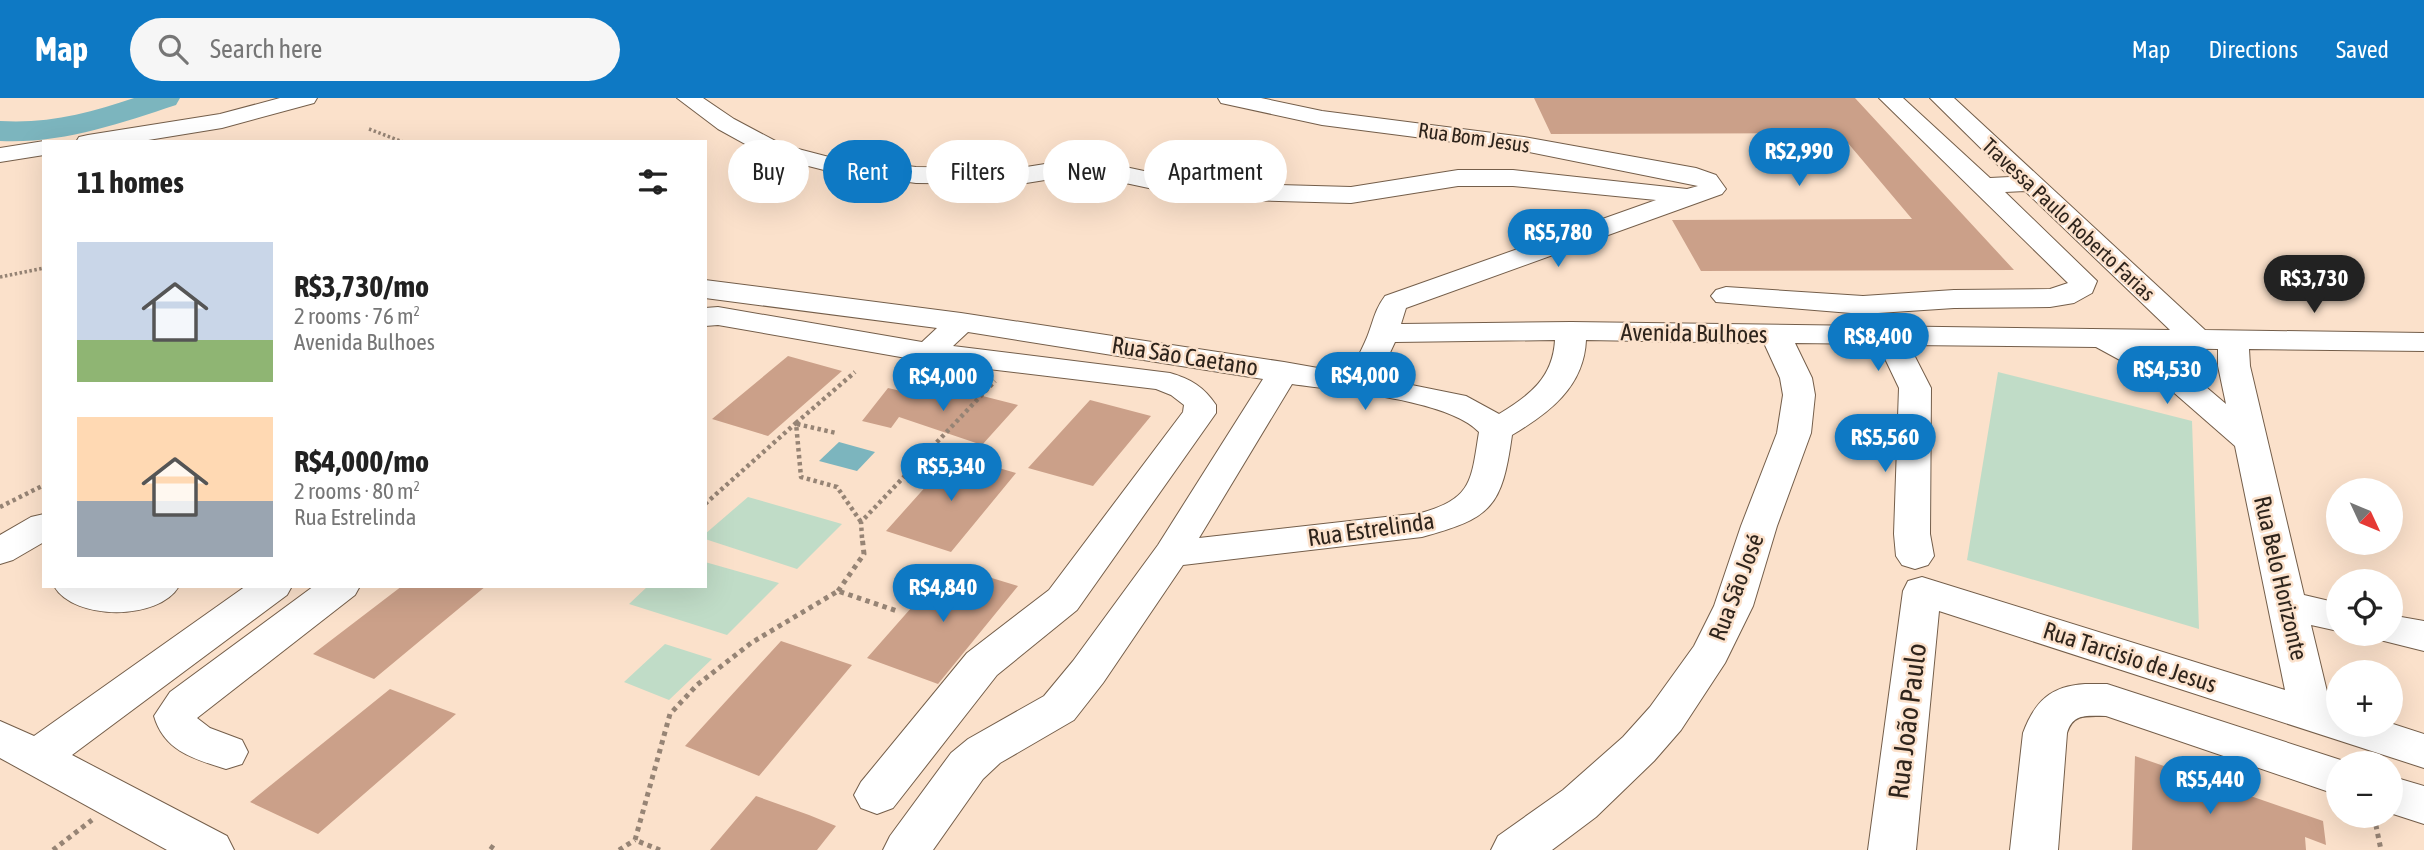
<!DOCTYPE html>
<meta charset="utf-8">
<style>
:root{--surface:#fff;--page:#f6f6f6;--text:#222;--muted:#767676;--accent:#0e79c4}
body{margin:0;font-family:"Asap Condensed",sans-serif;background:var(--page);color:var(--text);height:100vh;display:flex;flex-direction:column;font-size:26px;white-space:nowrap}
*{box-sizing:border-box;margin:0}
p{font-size:23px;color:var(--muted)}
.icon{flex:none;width:38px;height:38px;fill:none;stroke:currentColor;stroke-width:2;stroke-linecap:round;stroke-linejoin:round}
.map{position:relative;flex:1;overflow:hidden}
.drawer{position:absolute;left:42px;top:42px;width:665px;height:448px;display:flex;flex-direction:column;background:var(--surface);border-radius:0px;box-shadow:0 7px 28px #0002}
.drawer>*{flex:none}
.hud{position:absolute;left:728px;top:42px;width:665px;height:63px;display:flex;gap:14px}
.needle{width:46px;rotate:134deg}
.tools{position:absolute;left:2326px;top:380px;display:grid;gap:14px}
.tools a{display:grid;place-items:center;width:77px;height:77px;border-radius:50%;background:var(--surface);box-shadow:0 7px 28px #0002;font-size:35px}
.price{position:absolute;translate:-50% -60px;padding:0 16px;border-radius:24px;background:var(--accent);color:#fff;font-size:23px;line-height:46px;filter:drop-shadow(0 2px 4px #0008)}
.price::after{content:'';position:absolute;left:50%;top:42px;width:21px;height:16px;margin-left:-10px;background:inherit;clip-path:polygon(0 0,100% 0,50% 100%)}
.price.on{background:#222;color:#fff}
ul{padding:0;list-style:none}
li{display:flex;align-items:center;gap:21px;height:175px;padding:0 35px}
li span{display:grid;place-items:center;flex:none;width:196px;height:140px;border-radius:0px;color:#555}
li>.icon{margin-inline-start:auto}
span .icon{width:84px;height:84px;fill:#fffc;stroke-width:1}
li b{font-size:30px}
h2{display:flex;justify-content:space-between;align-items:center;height:84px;padding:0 35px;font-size:30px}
.tag{padding:0 24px;border-radius:32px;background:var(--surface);box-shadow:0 7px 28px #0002;font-size:24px;line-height:63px}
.tag.on{background:var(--accent);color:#fff}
header{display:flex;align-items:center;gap:42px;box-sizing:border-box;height:98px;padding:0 35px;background:var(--accent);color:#fff}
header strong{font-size:33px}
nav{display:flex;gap:38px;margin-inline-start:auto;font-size:24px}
.search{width:490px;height:63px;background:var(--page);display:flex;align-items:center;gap:18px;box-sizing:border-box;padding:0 24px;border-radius:38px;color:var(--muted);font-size:26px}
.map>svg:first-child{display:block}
.green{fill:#c0dcc7}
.water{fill:#7cb5be}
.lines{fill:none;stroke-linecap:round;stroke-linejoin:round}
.river{fill:#7cb5be;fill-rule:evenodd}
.building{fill:#cba089}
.minor-casing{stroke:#745e4a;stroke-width:2}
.path-far2{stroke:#968475;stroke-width:3.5;stroke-dasharray:2.5 2.5;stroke-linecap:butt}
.path-far1{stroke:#968475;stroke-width:4.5;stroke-dasharray:3.5 3.5;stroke-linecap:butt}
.path{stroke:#968475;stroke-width:5;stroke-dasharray:4.5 4.5;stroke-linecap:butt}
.minor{fill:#fff;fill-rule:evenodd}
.labels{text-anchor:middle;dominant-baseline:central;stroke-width:5;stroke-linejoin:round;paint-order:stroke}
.far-street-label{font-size:21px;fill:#2e241c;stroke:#fbe1cb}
.street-label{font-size:24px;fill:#2e241c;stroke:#fbe1cb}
.near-street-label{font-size:28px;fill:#2e241c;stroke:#fbe1cb}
</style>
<header>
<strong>Map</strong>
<div class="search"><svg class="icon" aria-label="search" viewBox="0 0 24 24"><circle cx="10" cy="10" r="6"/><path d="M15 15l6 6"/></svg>Search here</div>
<nav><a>Map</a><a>Directions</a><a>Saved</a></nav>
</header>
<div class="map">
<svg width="2424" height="752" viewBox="0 0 2424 752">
<rect width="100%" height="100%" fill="#fbe1cb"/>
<path class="green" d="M1998,274L2192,323L2199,531L1967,462Z
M748,399L842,426L797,471L705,441V436Z
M705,464L779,485L727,537L629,506L648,488H705Z
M665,546L712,561L669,602L624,584Z"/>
<path class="water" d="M839,344L875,354L857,373L819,363Z"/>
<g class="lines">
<path class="river" d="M134,0H180L176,7C118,26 62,46 0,43V23C48,26 90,15 134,0Z"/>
</g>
<path class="building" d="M1534,0H1855L2014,172L1701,173L1672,122L1912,121L1842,38L1833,35L1551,36Z
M788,258L842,273L768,338L712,321Z
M888,290L948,304L959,292L1018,307L982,347L899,319L891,330L862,323Z
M1090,302L1151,318L1093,388L1028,370Z
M954,357L1016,375L951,454L886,433Z
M949,467L1018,488L938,586L867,560Z
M402,488H486L374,581L313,556Z
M781,543L852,567L759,678L685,648Z
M390,591L456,616L318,736L250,704Z
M2135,658L2323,723L2326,747L2305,739L2306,752H2132Z
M756,698L809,717L836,728L817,752H710Z"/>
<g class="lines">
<g class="minor-casing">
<path id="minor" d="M280,0H317L314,5L222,30L136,44H76L79,39L88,37L220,16Z
M677,0H703L734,21L783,47L829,59L916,69L1020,70L1070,62L1102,64L1172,79L1240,86L1351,89L1458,72H1513L1687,91L1698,88L1524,53L1322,27L1221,5L1218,0H1261L1322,13L1524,39L1696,70L1716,77L1726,91L1722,96L1406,210L1401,226L1571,224L2170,232L2025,93L2005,94L2097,183L2092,195L2074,205L2050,209L1954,210L1863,216L1716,204L1711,198L1716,192L1726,189L1863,198L1954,192L2050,191L2068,185L1879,0H1903L1990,80L2010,79L1930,0H1954L2205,232L2424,235V253L2249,251L2250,268L2304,497L2338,505V533L2311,527L2330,606L2338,608V626L2390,625L2424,636V670L1939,513L1916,752H1868L1903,493L1908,483L1922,479L2285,592L2235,348L2164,286L2096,249L1909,247L1931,290L1930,436L1934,458L1928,467L1915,471L1902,467L1896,458L1894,436L1899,290L1878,246L1795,245L1812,280L1815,297L1811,335L1777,428L1753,508L1725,565L1681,632L1654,663L1596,719L1552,752H1491L1498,738L1563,692L1623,639L1650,609L1694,548L1714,508L1741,428L1777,335L1783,297L1780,280L1764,245L1586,242C1584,289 1549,315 1512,337C1502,409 1492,420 1422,439L1183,467L1103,585L1074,622L1000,665L983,681L933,752H883L890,738L951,655L968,641L1044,598L1073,563L1158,447L1263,281L968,234L953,248L1170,275C1191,281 1204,289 1216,307V315L1077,512L997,577L893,710L877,716L861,710L854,697L861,684L967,555L1049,492L1183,314L1184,307L1171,297L1156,291L929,264L718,227L705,228V210L718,209L922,244L937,230L705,200V182L961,215L1284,264L1352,276C1355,261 1364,249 1369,234C1374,220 1376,210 1385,198L1656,102L1513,88H1458L1351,105L1240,102L1172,95L1102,80L1070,78L1020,86L916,85L828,73L765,57L718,31ZM1555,242C1553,280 1529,298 1499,316L1466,298L1382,281L1387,261L1395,244ZM2142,250L2218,251V268L2226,306L2186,272ZM1292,286C1339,293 1448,301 1479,334C1471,383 1473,400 1421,415L1199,440Z
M44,43L48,44H44V57L0,64V50Z
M44,416V444L13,462L0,466V437L31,419Z
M54,488H179C159,523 74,523 54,488Z
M246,488H292L287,497L72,657L227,738L234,752H167L0,660V623L34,638Z
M314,488H360L355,497L197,620L210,630L242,642L248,654L242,666L226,671C194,661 164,653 154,618L170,594Z
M2390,517L2424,523V553L2376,541L2373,536H2390Z
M2085,586H2107L2350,665H2338V697L2106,618C2087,618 2073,615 2067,635L2058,752H2010L2023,635C2035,603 2051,588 2085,586Z
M2390,678L2424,688V726L2390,715Z"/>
</g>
<path class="path-far2" d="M369,31L403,44
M0,179L44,170"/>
<path class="path-far1" d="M796,325L855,274
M797,326L836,335
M705,406L796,325L801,379L837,389L861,424
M0,409L44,387
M862,440L861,424L995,283"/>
<path class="path" d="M838,493L864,456L862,438
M2374,718L2381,752
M490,748L496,752
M53,752L92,722
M619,752L635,742
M660,752L635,742L670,616L697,587L751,545L838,493L897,513"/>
<use href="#minor" class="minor"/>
</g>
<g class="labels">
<g class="far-street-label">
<text transform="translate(1474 39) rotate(8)">Rua Bom Jesus</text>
<text transform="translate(2069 121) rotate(43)">Travessa Paulo Roberto Farias</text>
</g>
<g class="street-label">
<text transform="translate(1694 235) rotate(1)">Avenida Bulhoes</text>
<text transform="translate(1185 258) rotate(9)">Rua São Caetano</text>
<text transform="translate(1371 431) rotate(-8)">Rua Estrelinda</text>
<text transform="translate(2281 480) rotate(77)">Rua Belo Horizonte</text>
<text transform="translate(1736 489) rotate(-69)">Rua São José</text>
<text transform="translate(2130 559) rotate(18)">Rua Tarcisio de Jesus</text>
</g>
<g class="near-street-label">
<text transform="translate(1907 623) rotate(-83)">Rua João Paulo</text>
</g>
</g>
</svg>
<div class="tools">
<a><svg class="needle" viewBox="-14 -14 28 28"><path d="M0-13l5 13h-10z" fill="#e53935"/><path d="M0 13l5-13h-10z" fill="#767676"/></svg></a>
<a><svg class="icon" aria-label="locate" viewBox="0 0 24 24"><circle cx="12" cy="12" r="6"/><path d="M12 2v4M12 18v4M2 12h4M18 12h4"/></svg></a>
<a>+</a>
<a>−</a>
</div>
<b class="price" style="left:1799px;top:90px">R$2,990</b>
<b class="price" style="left:1558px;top:171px">R$5,780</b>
<b class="price on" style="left:2314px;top:217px">R$3,730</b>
<b class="price" style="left:1878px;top:275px">R$8,400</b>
<b class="price" style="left:2167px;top:308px">R$4,530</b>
<b class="price" style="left:1365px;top:314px">R$4,000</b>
<b class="price" style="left:943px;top:315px">R$4,000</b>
<b class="price" style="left:1885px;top:376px">R$5,560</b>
<b class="price" style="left:951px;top:405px">R$5,340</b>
<b class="price" style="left:943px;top:526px">R$4,840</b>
<b class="price" style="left:2210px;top:718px">R$5,440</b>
<div class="hud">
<a class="tag">Buy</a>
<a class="tag on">Rent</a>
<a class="tag">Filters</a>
<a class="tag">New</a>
<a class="tag">Apartment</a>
</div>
<section class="drawer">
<h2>11 homes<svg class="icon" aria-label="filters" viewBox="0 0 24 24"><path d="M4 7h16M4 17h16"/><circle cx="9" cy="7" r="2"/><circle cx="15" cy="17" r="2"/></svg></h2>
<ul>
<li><span style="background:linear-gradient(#c9d6e8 70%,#8fb573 0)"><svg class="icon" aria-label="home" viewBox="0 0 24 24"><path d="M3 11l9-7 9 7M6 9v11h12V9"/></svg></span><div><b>R$3,730/mo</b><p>2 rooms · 76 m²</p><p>Avenida Bulhoes</p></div></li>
<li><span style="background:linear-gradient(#ffd9b3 60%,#9aa5b1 0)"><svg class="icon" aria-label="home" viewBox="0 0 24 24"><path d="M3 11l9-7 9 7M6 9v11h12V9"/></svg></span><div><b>R$4,000/mo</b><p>2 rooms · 80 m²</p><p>Rua Estrelinda</p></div></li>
</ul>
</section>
</div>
